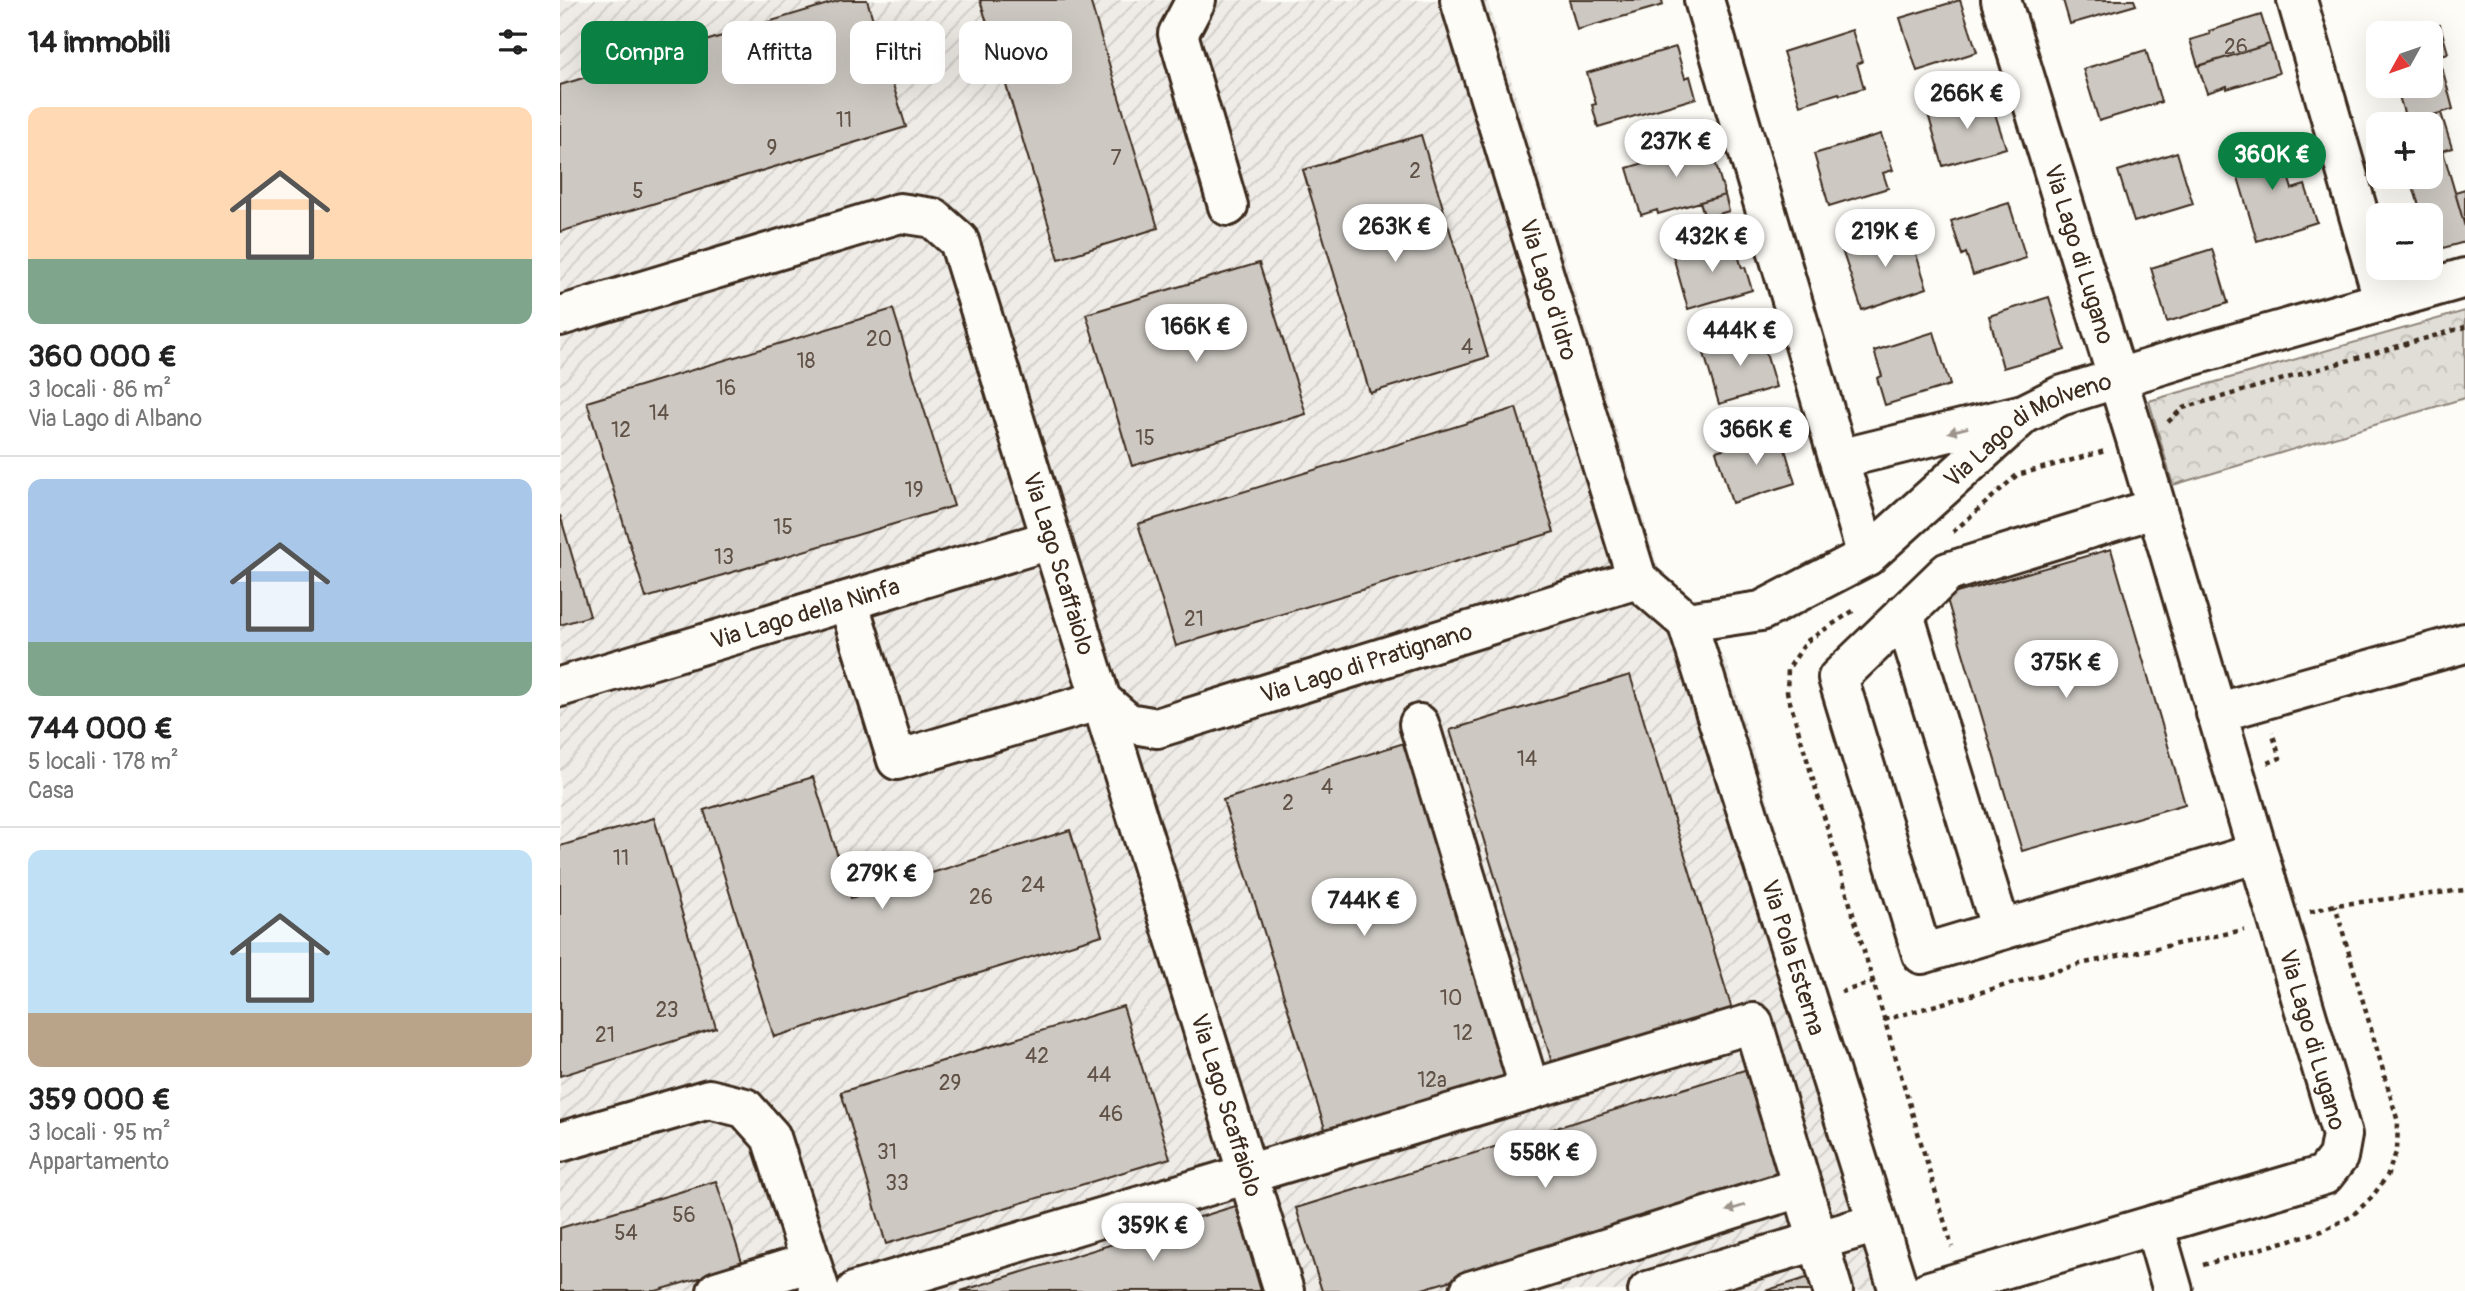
<!DOCTYPE html>
<html lang="it">
<meta charset="utf-8">
<style>
:root{--surface:#fff;--page:#f2f2f2;--text:#222;--muted:#767676;--line:#e0e0e0;--accent:#0b8043}
body{margin:0;font-family:Pangolin,sans-serif;background:var(--page);color:var(--text);height:100vh;display:flex;flex-direction:column;font-size:26px;white-space:nowrap}
*{box-sizing:border-box;margin:0}
p{font-size:23px;color:var(--muted)}
.icon{flex:none;width:38px;height:38px;fill:none;stroke:currentColor;stroke-width:2;stroke-linecap:round;stroke-linejoin:round}
.map{position:relative;flex:1;overflow:hidden}
.side{display:flex;flex-direction:column;background:var(--surface);width:560px}
.side>*{flex:none}
.hud{position:absolute;left:21px;top:21px;width:665px;height:63px;display:flex;gap:14px}
.needle{width:46px;rotate:230deg}
.controls{position:absolute;left:1806px;top:21px;display:grid;gap:14px}
.controls a{display:grid;place-items:center;width:77px;height:77px;border-radius:14px;background:var(--surface);box-shadow:0 7px 28px #0002;font-size:35px}
.price{position:absolute;translate:-50% -60px;padding:0 16px;border-radius:24px;background:#fff;color:#222;font-size:23px;line-height:46px;filter:drop-shadow(0 2px 4px #0008)}
.price::after{content:'';position:absolute;left:50%;top:42px;width:21px;height:16px;margin-left:-10px;background:inherit;clip-path:polygon(0 0,100% 0,50% 100%)}
.price.active{background:var(--accent);color:#fff}
ul{padding:0;list-style:none}
li{display:grid;align-content:center;gap:14px;height:371px;padding:0 28px}
li+li{border-top:2px solid var(--line)}
li span{display:grid;place-items:center;height:217px;border-radius:14px;color:#555}
li>.icon{margin-inline-start:auto}
span .icon{width:126px;height:126px;fill:#fffc;stroke-width:1}
li b{font-size:30px}
h2{display:flex;justify-content:space-between;align-items:center;height:84px;padding:0 28px;font-size:30px}
.tag{padding:0 24px;border-radius:14px;background:var(--surface);box-shadow:0 7px 28px #0002;font-size:24px;line-height:63px}
.tag.active{background:var(--accent);color:#fff}
main{display:flex;flex:1;min-height:0}
.map>svg:first-child{display:block}
.industrial{fill:url(#industrial-furrows)}
.park{fill:url(#park-crowns);stroke:#8e847a;stroke-width:2}
.building{fill:#cdc8c2;stroke:#3b2a1e;stroke-width:2}
.lines{fill:none;stroke-linecap:round;stroke-linejoin:round}
.minor-casing{stroke:#3b2a1e;stroke-width:44}
.path{stroke:#3b2a1e;stroke-width:4.5;stroke-dasharray:5 5;stroke-linecap:butt}
.minor{stroke:#fdfcf7;stroke-width:38}
.oneway{fill:#9c938a}
.labels{text-anchor:middle;dominant-baseline:central;stroke-width:5;stroke-linejoin:round;paint-order:stroke}
.number-label{font-size:21px;fill:#605247}
.street-label{font-size:24px;fill:#3b2a1e;stroke:#fdfcf7}
</style>
<main>
<section class="side">
<h2>14 immobili<svg class="icon" aria-label="filters" viewBox="0 0 24 24"><path d="M4 7h16M4 17h16"/><circle cx="9" cy="7" r="2"/><circle cx="15" cy="17" r="2"/></svg></h2>
<ul>
<li><span style="background:linear-gradient(#ffd9b3 70%,#7fa58c 0)"><svg class="icon" aria-label="home" viewBox="0 0 24 24"><path d="M3 11l9-7 9 7M6 9v11h12V9"/></svg></span><div><b>360 000 €</b><p>3 locali · 86 m²</p><p>Via Lago di Albano</p></div></li>
<li><span style="background:linear-gradient(#a9c7e8 75%,#7fa58c 0)"><svg class="icon" aria-label="home" viewBox="0 0 24 24"><path d="M3 11l9-7 9 7M6 9v11h12V9"/></svg></span><div><b>744 000 €</b><p>5 locali · 178 m²</p><p>Casa</p></div></li>
<li><span style="background:linear-gradient(#bfe0f5 75%,#b9a48a 0)"><svg class="icon" aria-label="home" viewBox="0 0 24 24"><path d="M3 11l9-7 9 7M6 9v11h12V9"/></svg></span><div><b>359 000 €</b><p>3 locali · 95 m²</p><p>Appartamento</p></div></li>
</ul>
</section>
<div class="map">
<svg width="1905" height="1291" viewBox="0 0 1905 1291">
<defs>
<pattern id="industrial-furrows" width="10" height="10" patternUnits="userSpaceOnUse" patternTransform="scale(1.75)"><rect width="10" height="10" fill="#efece7"/><path d="M-1 1l2-2M0 10L10 0M9 11l2-2" fill="none" stroke="#cecbc6"/></pattern>
<pattern id="park-crowns" width="20" height="18" patternUnits="userSpaceOnUse" patternTransform="scale(1.75)"><rect width="20" height="18" fill="#e1ded7"/><path d="M2 6a3 3 0 1 1 6 0M12 15a3 3 0 1 1 6 0" fill="none" stroke="#c2bfb8"/></pattern>
</defs>
<rect width="100%" height="100%" fill="#fdfcf7"/>
<filter id="ink" filterUnits="userSpaceOnUse"><feTurbulence type="fractalNoise" baseFrequency=".0143" numOctaves="2"/><feDisplacementMap in="SourceGraphic" scale="14" xChannelSelector="R" yChannelSelector="G"/><feConvolveMatrix kernelMatrix="1 2 1 2 8 2 1 2 1" color-interpolation-filters="sRGB"/></filter>
<g filter="url(#ink)">
<path class="industrial" d="M0,0H927L1114,620L1127,622L1166,660L1356,1291H0Z"/>
<path class="park" d="M1905,311V398L1613,485L1589,401Z"/>
<path class="building" d="M281,0H307L346,127L0,232V85Z
M420,0H530L598,228L499,259Z
M1009,0H1102L1103,5L1017,30Z
M1400,0L1417,52L1357,71L1340,18Z
M1503,0H1574L1576,5L1510,24Z
M1701,15L1710,44L1638,66L1630,40L1650,34L1649,31Z
M1880,25L1888,53L1878,56L1883,71L1871,75V33H1851Z
M1292,30L1302,62L1297,64L1304,88L1280,95L1279,93L1240,105L1223,52Z
M1710,44L1719,73L1667,89V86L1647,93L1638,66Z
M1116,47L1125,78L1130,76L1136,98L1038,127L1032,105L1036,104L1027,73Z
M1586,50L1601,102L1539,121L1523,69Z
M1883,71L1893,109L1847,123L1836,86H1871V75Z
M1429,95L1446,148L1383,166L1368,114Z
M1881,113L1892,148L1871,154V124H1841Z
M1321,134L1333,170L1323,173L1328,188L1269,206L1254,154Z
M861,135L928,357L810,393L743,170Z
M1716,137L1732,189L1745,185L1757,222L1697,241L1672,157L1696,149L1694,144Z
M1149,141L1165,195L1098,214L1097,210L1081,215L1067,168L1084,163L1082,160Z
M1883,151L1905,227V242L1872,251L1871,215H1862L1850,177H1871V154Z
M1617,152L1633,204L1574,222L1558,171Z
M1905,189V227L1895,192Z
M1165,195L1169,211L1145,218L1140,202Z
M1449,203L1466,258L1413,275L1406,253L1402,255L1391,221Z
M1348,229L1367,288L1302,310L1282,250Z
M1173,238L1182,268L1185,267L1192,290L1128,309L1113,256Z
M1652,249L1668,303L1607,322L1591,268Z
M699,263L746,414L572,466L526,314Z
M1489,297L1505,350L1443,368L1429,316Z
M333,309L394,506L86,598L27,402Z
M1374,332L1390,385L1325,405L1317,378L1322,376L1314,351Z
M1200,333L1216,387L1159,404L1143,350Z
M956,408L994,532L616,646L578,524Z
M1220,432L1235,483L1172,503L1156,451Z
M0,515L30,616L0,625Z
M1551,549L1625,804L1462,851L1386,596Z
M1070,675L1174,1016L994,1069L890,730Z
M844,743L945,1077L766,1132L663,800Z
M253,777L291,898L510,830L542,935L214,1037L144,810Z
M94,818L156,1028L0,1076V846Z
M563,1006L610,1158L326,1244L281,1092Z
M1191,1068L1225,1179L856,1291H762L736,1208Z
M156,1181L183,1265L96,1291H0V1228Z
M676,1206L701,1291H401L669,1208Z
M1256,1275L1261,1291H1205Z"/>
<g class="lines">
<g class="minor-casing">
<g id="minor">
<path d="M636,0L618,34L668,206"/>
<path id="s1" d="M900,0L1077,579"/>
<path d="M1144,0L1307,556"/>
<path id="s2" d="M1441,0L1577,442L1698,853L1362,954L1278,678L1388,572L1596,508"/>
<path d="M1737,0L1824,302"/>
<path id="s3" d="M0,316L340,213L373,218L399,241L724,1291"/>
<path d="M1279,459L1459,415"/>
<path id="s4" d="M1077,579L1127,622L1201,611L1307,556L1464,414L1500,396L1627,357L1905,278"/>
<path d="M288,601L337,760L541,700"/>
<path d="M1344,614L1441,930"/>
<path id="s5" d="M1127,622L1339,1291"/>
<path id="s6" d="M0,687L490,540"/>
<path id="s7" d="M541,700L568,723L597,728L1077,579"/>
<path d="M1656,713L1905,643"/>
<path d="M859,724L970,1090"/>
<path d="M0,1142L149,1099L185,1108L211,1137L260,1291"/>
<path d="M1594,1225L1613,1291"/>
<path d="M157,1291L251,1262"/>
<path d="M296,1291L1193,1023L1273,1291"/>
<path d="M910,1291L1242,1187"/>
<path d="M1088,1291L1317,1223"/>
<path d="M1369,1291L1764,1175L1778,1157L1782,1135L1698,853"/>
</g>
</g>
<path class="path" d="M1608,422L1623,408L1905,327
M1393,532L1457,475L1545,451
M1293,611L1247,641L1228,669L1227,692L1392,1247
M1708,763L1720,758L1712,732
M1750,912L1775,905L1905,890
M1281,992L1314,982
M1324,1020L1520,964L1684,930
M1643,1265L1762,1231L1792,1216L1812,1197L1827,1176L1837,1150L1838,1122L1775,905"/>
<use href="#minor" class="minor"/>
</g>
<defs><path id="oneway-solid" d="M-6-.8H1V-3.2L6.5 0L1 3.2V.8H-6Z" transform="scale(1.75)"/></defs>
<g class="oneway">
<use href="#oneway-solid" transform="translate(1398 430) rotate(166)"/>
<use href="#oneway-solid" transform="translate(1176 1208) rotate(163)"/>
</g>
</g>
<g class="labels">
<g class="number-label">
<text x="1676" y="47">26</text>
<text x="284" y="120">11</text>
<text x="212" y="148">9</text>
<text x="556" y="158">7</text>
<text x="855" y="171">2</text>
<text x="78" y="191">5</text>
<text x="319" y="339">20</text>
<text x="907" y="347">4</text>
<text x="246" y="361">18</text>
<text x="166" y="388">16</text>
<text x="99" y="413">14</text>
<text x="61" y="430">12</text>
<text x="585" y="438">15</text>
<text x="354" y="490">19</text>
<text x="223" y="527">15</text>
<text x="164" y="557">13</text>
<text x="634" y="619">21</text>
<text x="967" y="759">14</text>
<text x="767" y="787">4</text>
<text x="728" y="803">2</text>
<text x="61" y="858">11</text>
<text x="473" y="885">24</text>
<text x="421" y="897">26</text>
<text x="891" y="998">10</text>
<text x="107" y="1010">23</text>
<text x="903" y="1033">12</text>
<text x="45" y="1035">21</text>
<text x="477" y="1056">42</text>
<text x="539" y="1075">44</text>
<text x="872" y="1080">12a</text>
<text x="390" y="1083">29</text>
<text x="551" y="1114">46</text>
<text x="327" y="1152">31</text>
<text x="337" y="1183">33</text>
<text x="124" y="1215">56</text>
<text x="66" y="1233">54</text>
</g>
<g class="street-label">
<text stroke="none"><textPath href="#s2" startOffset="266">Via Lago di Lugano</textPath></text>
<text stroke="none"><textPath href="#s1" startOffset="303">Via Lago d'Idro</textPath></text>
<text stroke="none"><textPath href="#s4" startOffset="467">Via Lago di Molveno</textPath></text>
<text stroke="none"><textPath href="#s3" startOffset="761">Via Lago Scaffaiolo</textPath></text>
<text stroke="none"><textPath href="#s6" startOffset="256">Via Lago della Ninfa</textPath></text>
<text stroke="none"><textPath href="#s7" startOffset="284">Via Lago di Pratignano</textPath></text>
<text stroke="none"><textPath href="#s5" startOffset="352">Via Pola Esterna</textPath></text>
<text transform="translate(1752 1040) rotate(74)">Via Lago di Lugano</text>
<text stroke="none"><textPath href="#s3" startOffset="1328">Via Lago Scaffaiolo</textPath></text>
</g>
</g>
</svg>
<div class="controls">
<a><svg class="needle" viewBox="-14 -14 28 28"><path d="M0-13l5 13h-10z" fill="#e53935"/><path d="M0 13l5-13h-10z" fill="#767676"/></svg></a>
<a>+</a>
<a>−</a>
</div>
<b class="price" style="left:1407px;top:131px">266K €</b>
<b class="price" style="left:1116px;top:179px">237K €</b>
<b class="price active" style="left:1712px;top:192px">360K €</b>
<b class="price" style="left:835px;top:264px">263K €</b>
<b class="price" style="left:1325px;top:269px">219K €</b>
<b class="price" style="left:1152px;top:274px">432K €</b>
<b class="price" style="left:636px;top:364px">166K €</b>
<b class="price" style="left:1180px;top:368px">444K €</b>
<b class="price" style="left:1196px;top:467px">366K €</b>
<b class="price" style="left:1506px;top:700px">375K €</b>
<b class="price" style="left:322px;top:911px">279K €</b>
<b class="price" style="left:804px;top:938px">744K €</b>
<b class="price" style="left:985px;top:1190px">558K €</b>
<b class="price" style="left:593px;top:1263px">359K €</b>
<div class="hud">
<a class="tag active">Compra</a>
<a class="tag">Affitta</a>
<a class="tag">Filtri</a>
<a class="tag">Nuovo</a>
</div>
</div>
</main>
